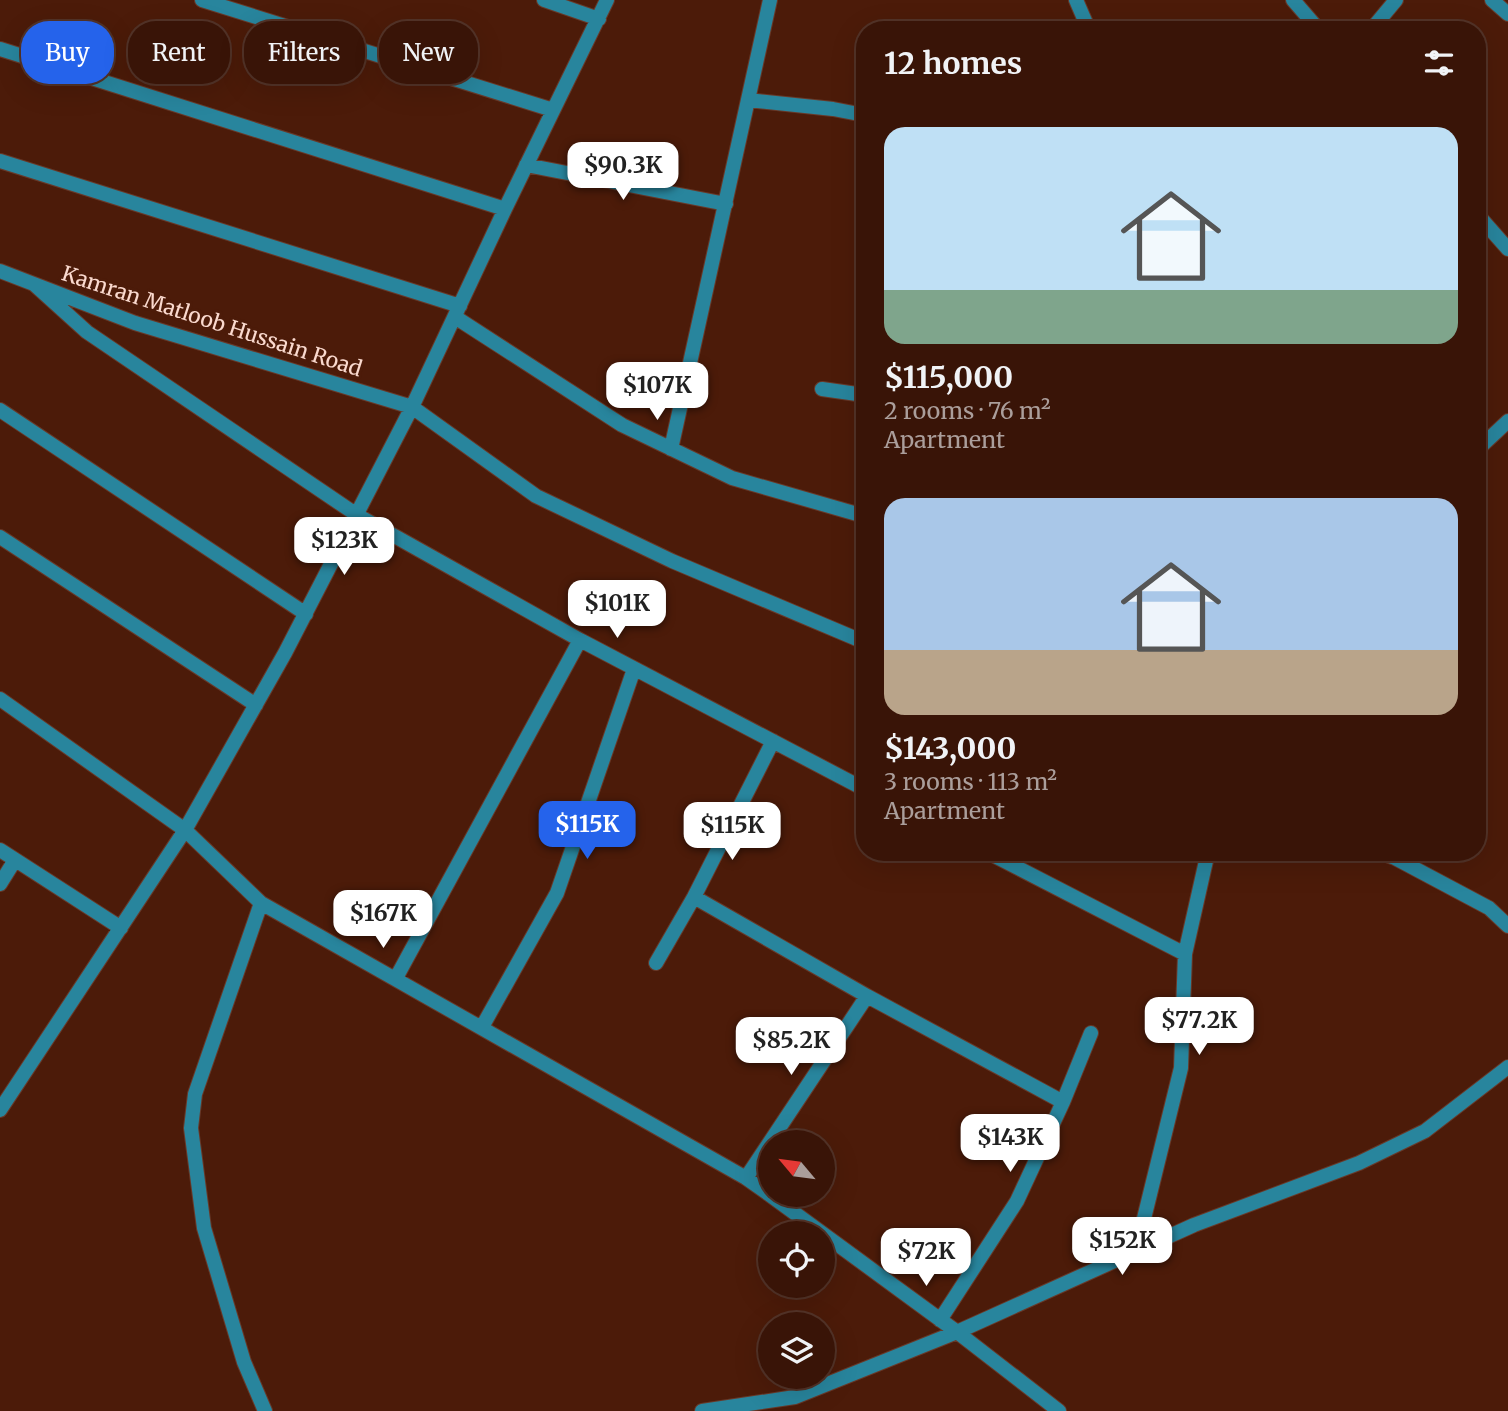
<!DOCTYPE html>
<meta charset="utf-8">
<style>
:root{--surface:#391407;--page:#442115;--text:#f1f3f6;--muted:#ab9e9b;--line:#533328;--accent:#2563eb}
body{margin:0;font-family:Merriweather,serif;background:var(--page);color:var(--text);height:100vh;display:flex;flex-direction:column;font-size:26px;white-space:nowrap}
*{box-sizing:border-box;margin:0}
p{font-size:23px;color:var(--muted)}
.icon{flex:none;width:38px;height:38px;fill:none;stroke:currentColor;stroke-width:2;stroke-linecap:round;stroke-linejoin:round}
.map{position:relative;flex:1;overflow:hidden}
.sheet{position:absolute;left:856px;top:21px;width:630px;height:840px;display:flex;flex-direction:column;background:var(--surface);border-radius:28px;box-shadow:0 7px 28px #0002,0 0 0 2px var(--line)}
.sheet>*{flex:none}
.banner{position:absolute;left:21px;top:21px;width:665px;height:63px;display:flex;gap:14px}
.needle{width:46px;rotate:299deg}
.fabs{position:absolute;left:758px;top:1130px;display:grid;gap:14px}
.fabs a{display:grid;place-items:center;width:77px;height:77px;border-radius:50%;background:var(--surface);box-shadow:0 7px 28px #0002,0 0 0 2px var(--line);font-size:35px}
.price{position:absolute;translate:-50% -60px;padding:0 16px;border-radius:14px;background:#fff;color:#222;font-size:23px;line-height:46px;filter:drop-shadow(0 2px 4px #0008)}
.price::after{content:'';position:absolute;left:50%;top:42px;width:21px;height:16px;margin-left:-10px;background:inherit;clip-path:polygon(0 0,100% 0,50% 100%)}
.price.on{background:var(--accent);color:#fff}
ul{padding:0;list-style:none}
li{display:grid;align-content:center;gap:14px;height:371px;padding:0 28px}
li span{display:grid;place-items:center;height:217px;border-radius:21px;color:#555}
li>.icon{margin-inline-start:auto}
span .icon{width:126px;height:126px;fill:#fffc;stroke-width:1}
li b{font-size:30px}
h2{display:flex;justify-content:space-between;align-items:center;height:84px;padding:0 28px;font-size:30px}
.chip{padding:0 24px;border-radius:28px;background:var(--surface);box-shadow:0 7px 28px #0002,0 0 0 2px var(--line);font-size:24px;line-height:63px}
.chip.on{background:var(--accent);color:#fff}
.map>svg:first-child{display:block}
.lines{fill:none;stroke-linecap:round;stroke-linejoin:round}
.minor-casing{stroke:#683929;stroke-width:16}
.tertiary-casing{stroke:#683929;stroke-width:16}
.minor{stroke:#28859d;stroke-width:14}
.tertiary{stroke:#28859d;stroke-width:14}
.labels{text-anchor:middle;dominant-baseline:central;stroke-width:6;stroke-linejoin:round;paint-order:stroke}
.street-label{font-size:21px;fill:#fad9ce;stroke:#4c1b09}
</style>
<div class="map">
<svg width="1508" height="1411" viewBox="0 0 1508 1411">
<rect width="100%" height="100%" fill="#4c1b09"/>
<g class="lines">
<g class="minor-casing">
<path id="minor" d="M202,0L553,110
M544,0L599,19
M1076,0L1089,30
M1492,0L1508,14
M1371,30L1396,0
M0,49L505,209
M748,100L833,109L864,115
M0,161L460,306
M526,165L726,204
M0,271L135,323L412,407L536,496L672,561L864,642
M35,285L87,332L357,515L580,640L864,789
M455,317L622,425L732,478L864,516
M822,389L864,395
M0,410L306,614
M671,449L770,0
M1477,450L1508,421
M0,537L256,705
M0,699L185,830L261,903L746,1178L770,1195
M0,850L121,928
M987,852L1185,954
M1378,852L1395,858L1489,908L1508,926
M0,884L15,860
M694,897L867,996L1063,1102
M261,903L195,1094L191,1128L204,1228L244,1362L265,1411
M656,963L694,897L773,741
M396,978L580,640
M482,1027L557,893L634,669
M0,1110L185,830L285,653L412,407L505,209L607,0
M746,1178L867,996
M770,1195L957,1332L1059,1411
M1136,1251L1181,1068L1185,954L1208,852
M940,1320L1017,1201L1063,1102L1091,1033
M702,1411L795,1397L957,1332L1194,1225L1359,1163L1425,1131L1508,1067"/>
</g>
<g class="tertiary-casing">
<path id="tertiary" d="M1293,0L1319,30
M1477,214L1508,249"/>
</g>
<use href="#minor" class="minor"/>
<use href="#tertiary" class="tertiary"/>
</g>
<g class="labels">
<g class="street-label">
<text transform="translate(212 321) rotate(18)">Kamran Matloob Hussain Road</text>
</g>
</g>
</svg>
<div class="fabs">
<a><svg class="needle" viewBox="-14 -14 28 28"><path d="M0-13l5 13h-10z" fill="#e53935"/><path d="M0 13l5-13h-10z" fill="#ab9e9b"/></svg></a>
<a><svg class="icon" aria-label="locate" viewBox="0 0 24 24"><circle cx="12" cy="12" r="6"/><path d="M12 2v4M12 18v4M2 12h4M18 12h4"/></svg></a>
<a><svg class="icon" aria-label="layers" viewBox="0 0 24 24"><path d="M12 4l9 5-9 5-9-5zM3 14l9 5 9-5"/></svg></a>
</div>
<b class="price" style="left:623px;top:202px">$90.3K</b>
<b class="price" style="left:657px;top:422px">$107K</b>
<b class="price" style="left:344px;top:577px">$123K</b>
<b class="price" style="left:617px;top:640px">$101K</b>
<b class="price on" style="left:587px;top:861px">$115K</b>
<b class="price" style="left:732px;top:862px">$115K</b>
<b class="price" style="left:383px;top:950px">$167K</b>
<b class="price" style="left:1199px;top:1057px">$77.2K</b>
<b class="price" style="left:791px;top:1077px">$85.2K</b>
<b class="price" style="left:1010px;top:1174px">$143K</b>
<b class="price" style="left:1122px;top:1277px">$152K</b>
<b class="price" style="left:926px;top:1288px">$72K</b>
<div class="banner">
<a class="chip on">Buy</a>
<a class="chip">Rent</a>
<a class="chip">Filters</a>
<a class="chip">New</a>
</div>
<section class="sheet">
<h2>12 homes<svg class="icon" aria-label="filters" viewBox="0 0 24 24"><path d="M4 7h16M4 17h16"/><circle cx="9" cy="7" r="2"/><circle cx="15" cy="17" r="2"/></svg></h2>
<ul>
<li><span style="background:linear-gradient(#bfe0f5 75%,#7fa58c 0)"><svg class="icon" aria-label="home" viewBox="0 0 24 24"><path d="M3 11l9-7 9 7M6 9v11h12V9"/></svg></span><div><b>$115,000</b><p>2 rooms · 76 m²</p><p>Apartment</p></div></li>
<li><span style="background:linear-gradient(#a9c7e8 70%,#b9a48a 0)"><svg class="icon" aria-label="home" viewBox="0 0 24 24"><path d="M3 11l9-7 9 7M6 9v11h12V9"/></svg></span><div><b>$143,000</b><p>3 rooms · 113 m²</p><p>Apartment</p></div></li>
</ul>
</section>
</div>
